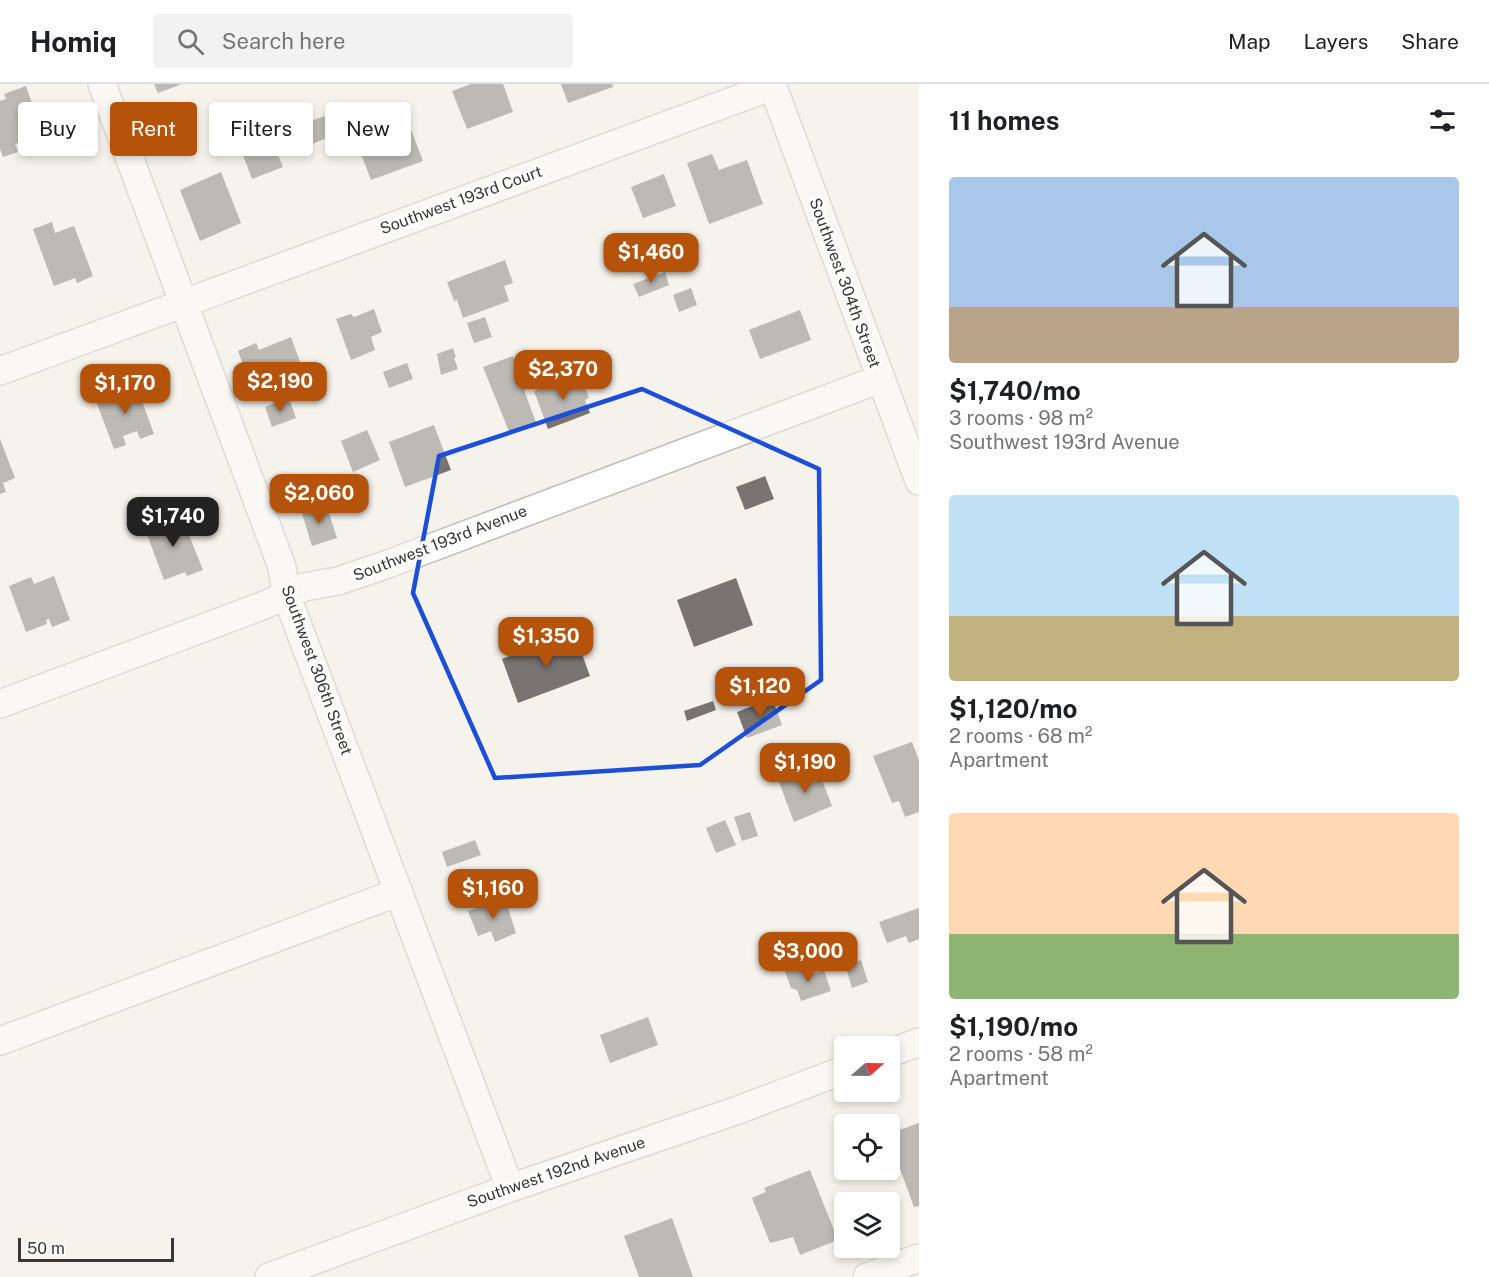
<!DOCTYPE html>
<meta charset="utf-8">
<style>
:root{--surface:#fff;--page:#f2f2f2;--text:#202124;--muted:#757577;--line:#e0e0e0;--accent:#b45309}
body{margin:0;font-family:"Public Sans",sans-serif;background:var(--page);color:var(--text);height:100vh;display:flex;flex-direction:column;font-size:22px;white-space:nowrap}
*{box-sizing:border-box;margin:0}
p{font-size:20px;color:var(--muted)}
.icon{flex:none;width:33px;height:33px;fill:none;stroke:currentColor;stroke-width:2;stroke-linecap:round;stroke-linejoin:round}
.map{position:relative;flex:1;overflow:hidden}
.side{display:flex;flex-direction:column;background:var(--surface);width:570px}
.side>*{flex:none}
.top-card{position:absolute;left:18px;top:18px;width:570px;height:54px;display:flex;gap:12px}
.needle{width:39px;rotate:70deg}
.fabs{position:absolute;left:834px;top:952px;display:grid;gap:12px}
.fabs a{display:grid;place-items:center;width:66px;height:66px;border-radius:6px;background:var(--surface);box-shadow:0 3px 9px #0003;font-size:30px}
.scale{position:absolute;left:18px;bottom:15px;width:156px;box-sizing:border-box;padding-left:6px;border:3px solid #383735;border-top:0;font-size:16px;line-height:21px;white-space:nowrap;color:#383735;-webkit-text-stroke:4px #fff;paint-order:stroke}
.price{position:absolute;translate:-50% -51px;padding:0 14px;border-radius:12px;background:var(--accent);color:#fff;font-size:20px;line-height:39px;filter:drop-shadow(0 2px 3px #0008)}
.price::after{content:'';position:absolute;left:50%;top:36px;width:18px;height:14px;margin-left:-9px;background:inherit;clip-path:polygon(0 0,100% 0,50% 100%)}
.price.active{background:#222;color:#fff}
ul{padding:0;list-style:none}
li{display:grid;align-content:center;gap:12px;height:318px;padding:0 30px}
li span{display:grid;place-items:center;height:186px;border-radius:6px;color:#555}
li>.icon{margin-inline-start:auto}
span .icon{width:108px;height:108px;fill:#fffc;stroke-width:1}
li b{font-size:26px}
h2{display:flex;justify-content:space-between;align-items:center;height:72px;padding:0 30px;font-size:26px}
.tag{padding:0 21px;border-radius:6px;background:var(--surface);box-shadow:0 3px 9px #0003;font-size:21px;line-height:54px}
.tag.active{background:var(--accent);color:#fff}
header{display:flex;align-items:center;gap:36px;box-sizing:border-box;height:84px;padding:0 30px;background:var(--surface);border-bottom:2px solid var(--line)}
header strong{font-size:28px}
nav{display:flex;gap:33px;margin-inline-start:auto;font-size:21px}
.search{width:420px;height:54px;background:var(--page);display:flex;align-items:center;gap:15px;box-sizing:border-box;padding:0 21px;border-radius:6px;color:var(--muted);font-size:22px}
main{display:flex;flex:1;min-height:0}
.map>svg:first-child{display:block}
.building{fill:#797471}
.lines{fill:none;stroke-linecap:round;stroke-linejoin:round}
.minor-casing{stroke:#c2bfba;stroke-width:30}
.minor{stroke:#fff;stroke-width:27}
.marked{fill:none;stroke:#1d4ed8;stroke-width:4.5;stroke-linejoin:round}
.labels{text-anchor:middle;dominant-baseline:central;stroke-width:6;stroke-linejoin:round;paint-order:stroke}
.street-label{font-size:16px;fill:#383735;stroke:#fff}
</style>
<header>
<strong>Homiq</strong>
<div class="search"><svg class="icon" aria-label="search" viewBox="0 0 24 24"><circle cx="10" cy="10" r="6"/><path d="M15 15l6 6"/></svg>Search here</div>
<nav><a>Map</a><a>Layers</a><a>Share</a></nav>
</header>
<main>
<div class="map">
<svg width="919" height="1193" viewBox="0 0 919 1193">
<rect width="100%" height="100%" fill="#f5f2ec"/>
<path class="building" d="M154,0H182L158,9Z
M471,0H503L513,28L467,45L452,7Z
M561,0H612L613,3L568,19Z
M26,2L45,57L29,63L26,56L15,60L18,68L3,73L0,65V17L6,15L4,10Z
M166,18L174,41L157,47L149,25Z
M328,31L335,51L304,63L296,42Z
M410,43L423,77L371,96L358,62Z
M274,61L283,83L252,95L243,71Z
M712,70L719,86L747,76L763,120L709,140L687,79Z
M221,88L241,139L200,157L180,106Z
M664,90L676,122L643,134L631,103Z
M52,138L55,149L74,142L93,192L77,199L75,194L54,202L33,145Z
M505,176L513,199L504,202L509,217L463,234L457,216L454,217L447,198Z
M665,188L669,201L639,213L633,200Z
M691,204L697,221L679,228L673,211Z
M374,225L382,248L371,253L375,266L351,276L336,235L351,230L354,233Z
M800,226L811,256L760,275L749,246Z
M485,233L492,253L474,259L467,239Z
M291,253L301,281L251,302L238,267L256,259L259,266Z
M453,264L456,273L454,274L458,285L441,291L437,270Z
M513,272L520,289L525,287L530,301L525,303L526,305L524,306L537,341L510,350L483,283Z
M407,279L413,295L389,304L383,288Z
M580,290L589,314L585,316L590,329L548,345L534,307Z
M135,298L154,350L140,355L137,347L123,352L126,361L114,365L96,317L115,311L116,315L121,313L118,304Z
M289,314L296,334L272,343L265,323Z
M434,341L451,386L405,403L389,358Z
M367,346L380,376L353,388L341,357Z
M0,355L15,394L3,399L6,408L0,410Z
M765,392L774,415L745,426L736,403Z
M326,420L337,454L312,462L301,426Z
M162,433L165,442L183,436L203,486L187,492L185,488L164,496L143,440Z
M54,492L70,536L52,543L49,535L46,536L47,540L26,548L9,502L31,493L34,500Z
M736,494L753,541L694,563L677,516Z
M574,548L590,592L518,619L502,575Z
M772,614L782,641L747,654L737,628Z
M713,617L716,626L687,637L684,627Z
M912,658L919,676V728L905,733L899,717L892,719L873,672Z
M817,683L832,722L794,738L779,698Z
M750,728L758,752L742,757L734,733Z
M725,736L736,761L716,769L706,744Z
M475,756L481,771L447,783L442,768Z
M505,815L516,849L495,858L491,847L478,852L468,827Z
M919,824V855L909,859L906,852L887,859L879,838Z
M861,876L868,898L852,904L845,881Z
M802,882L804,887L809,885L810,890L824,886L831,907L801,917L797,906L791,904L785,887Z
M648,933L658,961L610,979L600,951Z
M919,1039V1122L914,1123L891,1060L894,1059L891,1049Z
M810,1086L838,1156L800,1171L793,1153L770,1159L752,1114L766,1108L764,1104Z
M672,1134L693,1193H639L624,1152Z"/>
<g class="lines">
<g class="minor-casing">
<path id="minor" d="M102,0L282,483L286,510L510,1104
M772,0L919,397
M0,287L773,2
M0,620L262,522L304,503L338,497L388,480L880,295
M0,957L399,808
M890,969L919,958
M269,1193L510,1104L738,1026L844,986
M867,1193L919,1174"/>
</g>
<use href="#minor" class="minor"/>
</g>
<path d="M0 0H919V1193H0ZM642,305L819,385L821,596L700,681L495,694L413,509L439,372Z" fill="#f5f2ec" fill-opacity=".55" fill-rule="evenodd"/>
<path class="marked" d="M642,305L819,385L821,596L700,681L495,694L413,509L439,372Z"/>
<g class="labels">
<g class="street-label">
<text transform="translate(461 116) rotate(-20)">Southwest 193rd Court</text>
<text transform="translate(845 199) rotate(70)">Southwest 304th Street</text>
<text transform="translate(440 459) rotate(-21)">Southwest 193rd Avenue</text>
<text transform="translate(317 586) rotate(70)">Southwest 306th Street</text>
<text transform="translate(556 1088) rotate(-19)">Southwest 192nd Avenue</text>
</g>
</g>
</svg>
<div class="fabs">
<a><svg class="needle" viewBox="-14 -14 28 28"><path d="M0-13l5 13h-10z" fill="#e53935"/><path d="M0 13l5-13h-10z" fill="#757577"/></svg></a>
<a><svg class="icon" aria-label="locate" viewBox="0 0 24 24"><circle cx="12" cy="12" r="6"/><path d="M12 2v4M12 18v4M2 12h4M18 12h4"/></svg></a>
<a><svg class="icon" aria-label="layers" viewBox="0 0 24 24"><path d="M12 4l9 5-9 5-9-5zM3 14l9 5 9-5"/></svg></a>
</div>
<div class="scale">50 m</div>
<b class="price" style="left:651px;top:200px">$1,460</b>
<b class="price" style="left:563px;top:317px">$2,370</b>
<b class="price" style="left:280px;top:329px">$2,190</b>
<b class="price" style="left:125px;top:331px">$1,170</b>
<b class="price" style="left:319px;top:441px">$2,060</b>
<b class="price active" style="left:173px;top:464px">$1,740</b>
<b class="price" style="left:546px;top:584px">$1,350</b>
<b class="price" style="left:760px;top:634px">$1,120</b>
<b class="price" style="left:805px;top:710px">$1,190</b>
<b class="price" style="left:493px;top:836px">$1,160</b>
<b class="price" style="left:808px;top:899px">$3,000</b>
<div class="top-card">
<a class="tag">Buy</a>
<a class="tag active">Rent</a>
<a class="tag">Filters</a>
<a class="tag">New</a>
</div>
</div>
<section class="side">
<h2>11 homes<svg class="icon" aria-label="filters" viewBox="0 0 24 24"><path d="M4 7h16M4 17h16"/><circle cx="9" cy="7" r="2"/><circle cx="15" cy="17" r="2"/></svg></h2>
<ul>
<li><span style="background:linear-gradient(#a9c7e8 70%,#b9a48a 0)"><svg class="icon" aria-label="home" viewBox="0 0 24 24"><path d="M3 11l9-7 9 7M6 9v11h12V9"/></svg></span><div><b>$1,740/mo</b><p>3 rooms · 98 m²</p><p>Southwest 193rd Avenue</p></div></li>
<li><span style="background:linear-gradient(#bfe0f5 65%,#c2b280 0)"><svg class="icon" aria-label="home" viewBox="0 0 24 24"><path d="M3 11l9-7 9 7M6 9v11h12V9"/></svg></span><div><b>$1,120/mo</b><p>2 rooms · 68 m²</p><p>Apartment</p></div></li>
<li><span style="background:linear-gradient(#ffd9b3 65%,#8fb573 0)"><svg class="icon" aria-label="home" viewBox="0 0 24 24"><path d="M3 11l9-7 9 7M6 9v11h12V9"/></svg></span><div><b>$1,190/mo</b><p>2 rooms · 58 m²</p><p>Apartment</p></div></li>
</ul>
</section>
</main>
